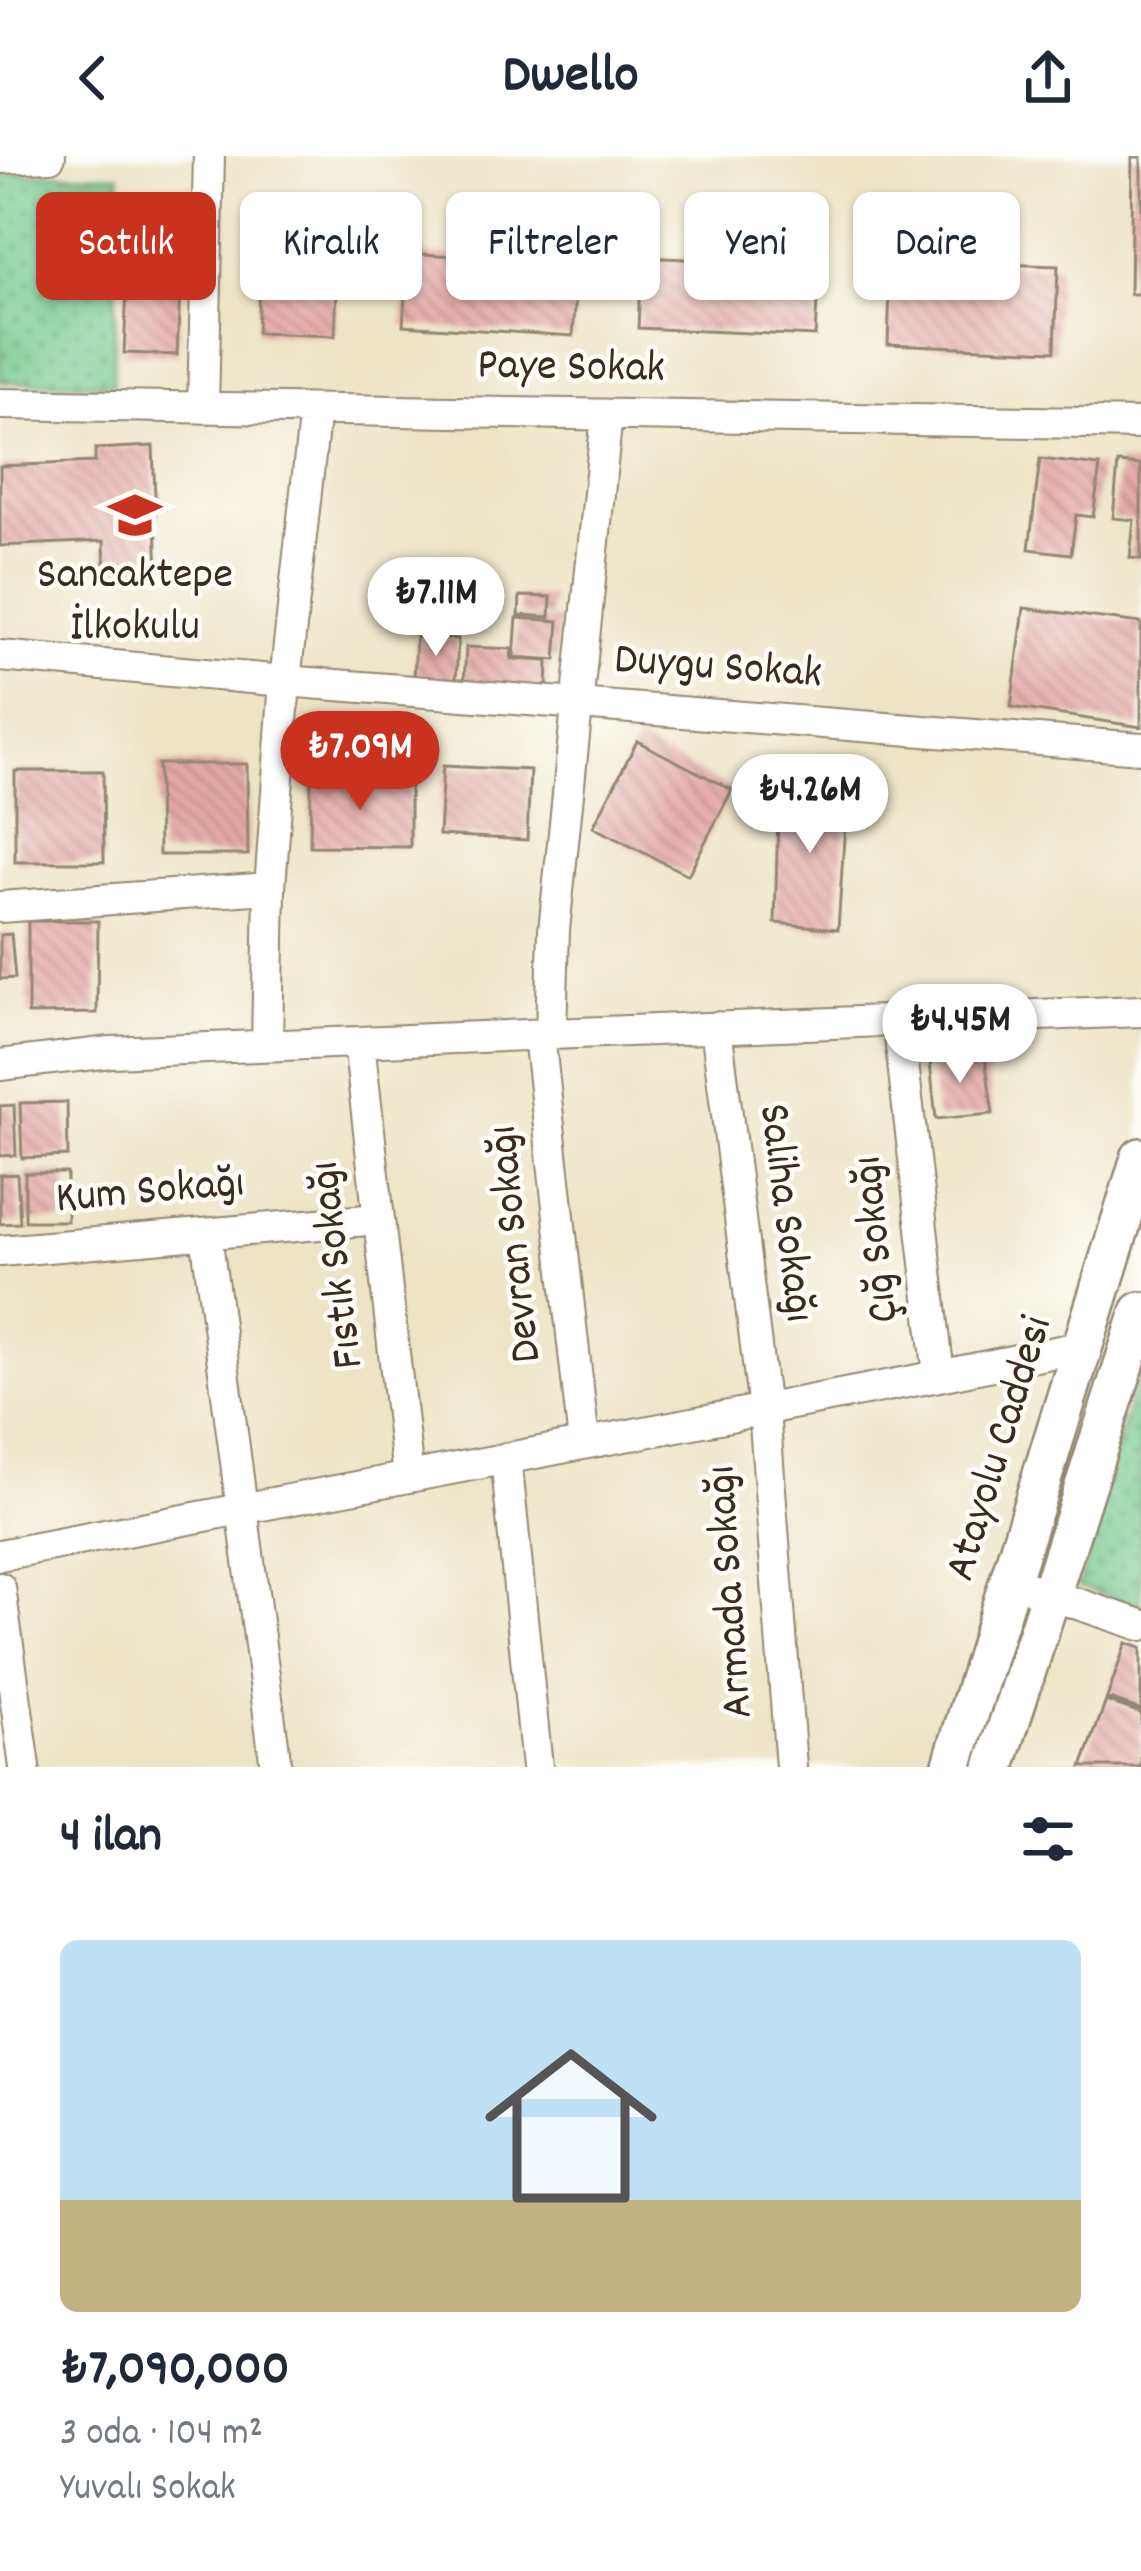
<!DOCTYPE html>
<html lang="tr">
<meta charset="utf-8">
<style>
:root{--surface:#fff;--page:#f6f6f7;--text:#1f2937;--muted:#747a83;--accent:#c8321e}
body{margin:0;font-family:Dekko,sans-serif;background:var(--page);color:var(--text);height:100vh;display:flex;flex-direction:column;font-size:45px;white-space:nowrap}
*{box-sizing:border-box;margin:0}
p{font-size:39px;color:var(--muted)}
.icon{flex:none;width:66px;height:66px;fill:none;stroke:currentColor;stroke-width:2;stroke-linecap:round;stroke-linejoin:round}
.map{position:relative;height:1611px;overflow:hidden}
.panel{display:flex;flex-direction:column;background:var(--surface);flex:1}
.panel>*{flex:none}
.hud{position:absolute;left:36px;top:36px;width:1071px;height:108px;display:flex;gap:24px}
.price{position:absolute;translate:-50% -102px;padding:0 27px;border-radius:42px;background:#fff;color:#222;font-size:39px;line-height:78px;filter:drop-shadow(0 3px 6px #0008)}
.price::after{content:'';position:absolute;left:50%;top:72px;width:36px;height:27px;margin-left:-18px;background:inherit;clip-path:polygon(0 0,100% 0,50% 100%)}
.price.current{background:var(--accent);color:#fff}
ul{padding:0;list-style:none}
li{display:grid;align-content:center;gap:24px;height:636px;padding:0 60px}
li span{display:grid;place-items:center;height:372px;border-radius:18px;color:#555}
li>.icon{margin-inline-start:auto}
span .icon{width:216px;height:216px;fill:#fffc;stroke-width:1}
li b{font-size:51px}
h2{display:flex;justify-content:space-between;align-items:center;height:144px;padding:0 60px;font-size:51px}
.tag{padding:0 42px;border-radius:18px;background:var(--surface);box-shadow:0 3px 9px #0004;font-size:42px;line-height:108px}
.tag.current{background:var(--accent);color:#fff}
header{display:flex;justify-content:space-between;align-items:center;height:156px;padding:0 60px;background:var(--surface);font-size:54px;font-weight:700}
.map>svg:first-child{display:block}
.grass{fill:url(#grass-dots);stroke:#587a55;stroke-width:3}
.building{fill:url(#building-back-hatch)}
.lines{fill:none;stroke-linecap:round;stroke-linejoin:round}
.minor-casing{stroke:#948772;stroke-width:34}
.major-casing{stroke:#948772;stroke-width:44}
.minor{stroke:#fff;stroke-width:30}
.major{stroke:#fff;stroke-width:39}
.labels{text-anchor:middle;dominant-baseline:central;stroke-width:9;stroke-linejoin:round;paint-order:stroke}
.street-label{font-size:45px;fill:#3b2a1e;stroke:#fdfcf7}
.poi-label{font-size:45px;fill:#3b2a1e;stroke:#fdfcf7}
</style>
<header><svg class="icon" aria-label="back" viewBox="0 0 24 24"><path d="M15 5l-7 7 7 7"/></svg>Dwello<svg class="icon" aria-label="share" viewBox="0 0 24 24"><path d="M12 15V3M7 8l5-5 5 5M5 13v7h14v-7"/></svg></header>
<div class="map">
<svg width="1141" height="1611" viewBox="0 0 1141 1611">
<defs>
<pattern id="grass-dots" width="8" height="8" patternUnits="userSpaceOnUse" patternTransform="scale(3)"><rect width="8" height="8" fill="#76c98c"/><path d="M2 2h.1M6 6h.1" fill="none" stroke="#62a372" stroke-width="1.8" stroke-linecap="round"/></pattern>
<pattern id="building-back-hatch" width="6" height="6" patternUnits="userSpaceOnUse" patternTransform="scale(3)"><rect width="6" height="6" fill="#e4a8a4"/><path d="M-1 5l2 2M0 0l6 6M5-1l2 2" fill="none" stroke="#ba8985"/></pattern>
</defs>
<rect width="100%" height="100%" fill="#fdfcf7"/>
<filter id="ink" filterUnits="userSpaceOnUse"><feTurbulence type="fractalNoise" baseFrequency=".00833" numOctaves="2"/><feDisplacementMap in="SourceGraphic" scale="24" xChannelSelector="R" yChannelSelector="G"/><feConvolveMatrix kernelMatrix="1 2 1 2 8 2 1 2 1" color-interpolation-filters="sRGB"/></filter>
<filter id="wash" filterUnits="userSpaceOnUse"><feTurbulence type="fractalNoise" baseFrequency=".004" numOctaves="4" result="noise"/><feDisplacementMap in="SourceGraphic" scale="48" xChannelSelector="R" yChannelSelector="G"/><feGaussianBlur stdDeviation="2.7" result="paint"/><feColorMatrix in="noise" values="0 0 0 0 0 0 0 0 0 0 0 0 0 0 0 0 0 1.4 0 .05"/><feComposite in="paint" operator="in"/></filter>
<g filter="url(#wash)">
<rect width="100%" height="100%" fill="#ede4c5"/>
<path class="grass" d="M0,17L120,18L113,228L0,226Z
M1141,1204V1450L1078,1430Z"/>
<g id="blocks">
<path class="building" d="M1132,1H1141V138H1130Z
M131,42L184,45L177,199L124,197Z
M263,42L341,45L335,180L257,177Z
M408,97L578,108L573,180L403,169Z
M641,101L819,109L815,180L638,172Z
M891,105L1058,110L1055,195L888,188Z
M153,290L158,418L105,420L104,385L0,390V310L95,306V293Z
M1040,303L1100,310L1093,361L1076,359L1071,398L1029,393Z
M1118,307L1141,309V403L1130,402L1134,364L1113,362Z
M520,440L551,441L550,461L519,459Z
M1024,452L1141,467V571L1011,551Z
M517,462L559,465L556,504L514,501Z
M416,481L458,483L456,525L414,524Z
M466,491L512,493L511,503L548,505L547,534L464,529Z
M637,585L732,634L688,719L593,671Z
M158,608H247L248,699H159Z
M443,610L530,614L527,684L439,679Z
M15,615H103L104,706H15Z
M311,624H410V691L310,690Z
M779,626L847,637L838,773L775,767Z
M28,765H98L97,857L28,858Z
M11,778L15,822L0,823V779Z
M929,897L985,901L993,958L936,963Z
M67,946L68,1000L22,1002L20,947Z
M14,949L16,999L0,1000V950Z
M25,1017H67V1065H25Z
M17,1018L20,1067L0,1068V1019Z
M1126,1487L1141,1492V1554L1107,1542Z
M1106,1545L1141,1557V1611H1082Z"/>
</g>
</g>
<g filter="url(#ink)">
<use href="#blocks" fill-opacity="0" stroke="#948772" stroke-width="3"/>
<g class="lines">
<g class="minor-casing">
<path id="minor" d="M0,2L50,0
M0,248L1141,268
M203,252L209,0
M0,500L285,525L1141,592
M0,751L270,732
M898,864L939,1220
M716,871L764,1254L791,1611
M551,878L1141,855
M539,879L584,1287
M359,886L408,1321
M267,889L270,732L285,525L315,254
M0,909L111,896L551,878L554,774L607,259
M206,1078L276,1611
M0,1095L379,1063
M506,1302L537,1611
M0,1399L939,1220L1084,1190
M0,1432L25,1611
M1033,1433L1141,1469"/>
</g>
<g class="major-casing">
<path id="major" d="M952,1611L1141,1002
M995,1611L1141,1156"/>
</g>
<use href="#minor" class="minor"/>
<use href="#major" class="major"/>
</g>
</g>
<defs>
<g id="school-bare" transform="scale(4.14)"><path d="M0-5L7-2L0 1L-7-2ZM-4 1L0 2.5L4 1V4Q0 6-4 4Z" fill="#c8321e" stroke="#fdfcf7" stroke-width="2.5" paint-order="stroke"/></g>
</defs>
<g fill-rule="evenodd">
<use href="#school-bare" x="135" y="359"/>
</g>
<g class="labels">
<g class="street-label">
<text transform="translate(571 213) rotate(1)">Paye Sokak</text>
<text transform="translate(718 513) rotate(4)">Duygu Sokak</text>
<text transform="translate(150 1037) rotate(-5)">Kum Sokağı</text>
<text transform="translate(784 1057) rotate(83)">Saliha Sokağı</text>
<text transform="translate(878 1083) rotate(-96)">Çığ Sokağı</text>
<text transform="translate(517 1088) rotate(-96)">Devran Sokağı</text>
<text transform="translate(339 1109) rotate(-97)">Fıstık Sokağı</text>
<text transform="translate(1001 1293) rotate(-73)">Atayolu Caddesi</text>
<text transform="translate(732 1436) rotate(-94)">Armada Sokağı</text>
</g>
<g class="poi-label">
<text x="135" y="421">Sancaktepe<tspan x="135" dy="52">İlkokulu</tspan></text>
</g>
</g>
</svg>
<b class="price" style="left:436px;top:503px">₺7.11M</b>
<b class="price current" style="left:360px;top:657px">₺7.09M</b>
<b class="price" style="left:810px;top:700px">₺4.26M</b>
<b class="price" style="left:960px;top:930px">₺4.45M</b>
<div class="hud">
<a class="tag current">Satılık</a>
<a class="tag">Kiralık</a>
<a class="tag">Filtreler</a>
<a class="tag">Yeni</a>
<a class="tag">Daire</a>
</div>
</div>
<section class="panel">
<h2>4 ilan<svg class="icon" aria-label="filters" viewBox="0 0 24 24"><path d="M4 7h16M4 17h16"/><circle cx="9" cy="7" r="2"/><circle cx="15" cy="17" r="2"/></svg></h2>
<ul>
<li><span style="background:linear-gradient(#bfe0f5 70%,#c2b280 0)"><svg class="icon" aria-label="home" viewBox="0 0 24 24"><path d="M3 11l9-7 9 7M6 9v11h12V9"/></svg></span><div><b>₺7,090,000</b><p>3 oda · 104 m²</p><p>Yuvalı Sokak</p></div></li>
</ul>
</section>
